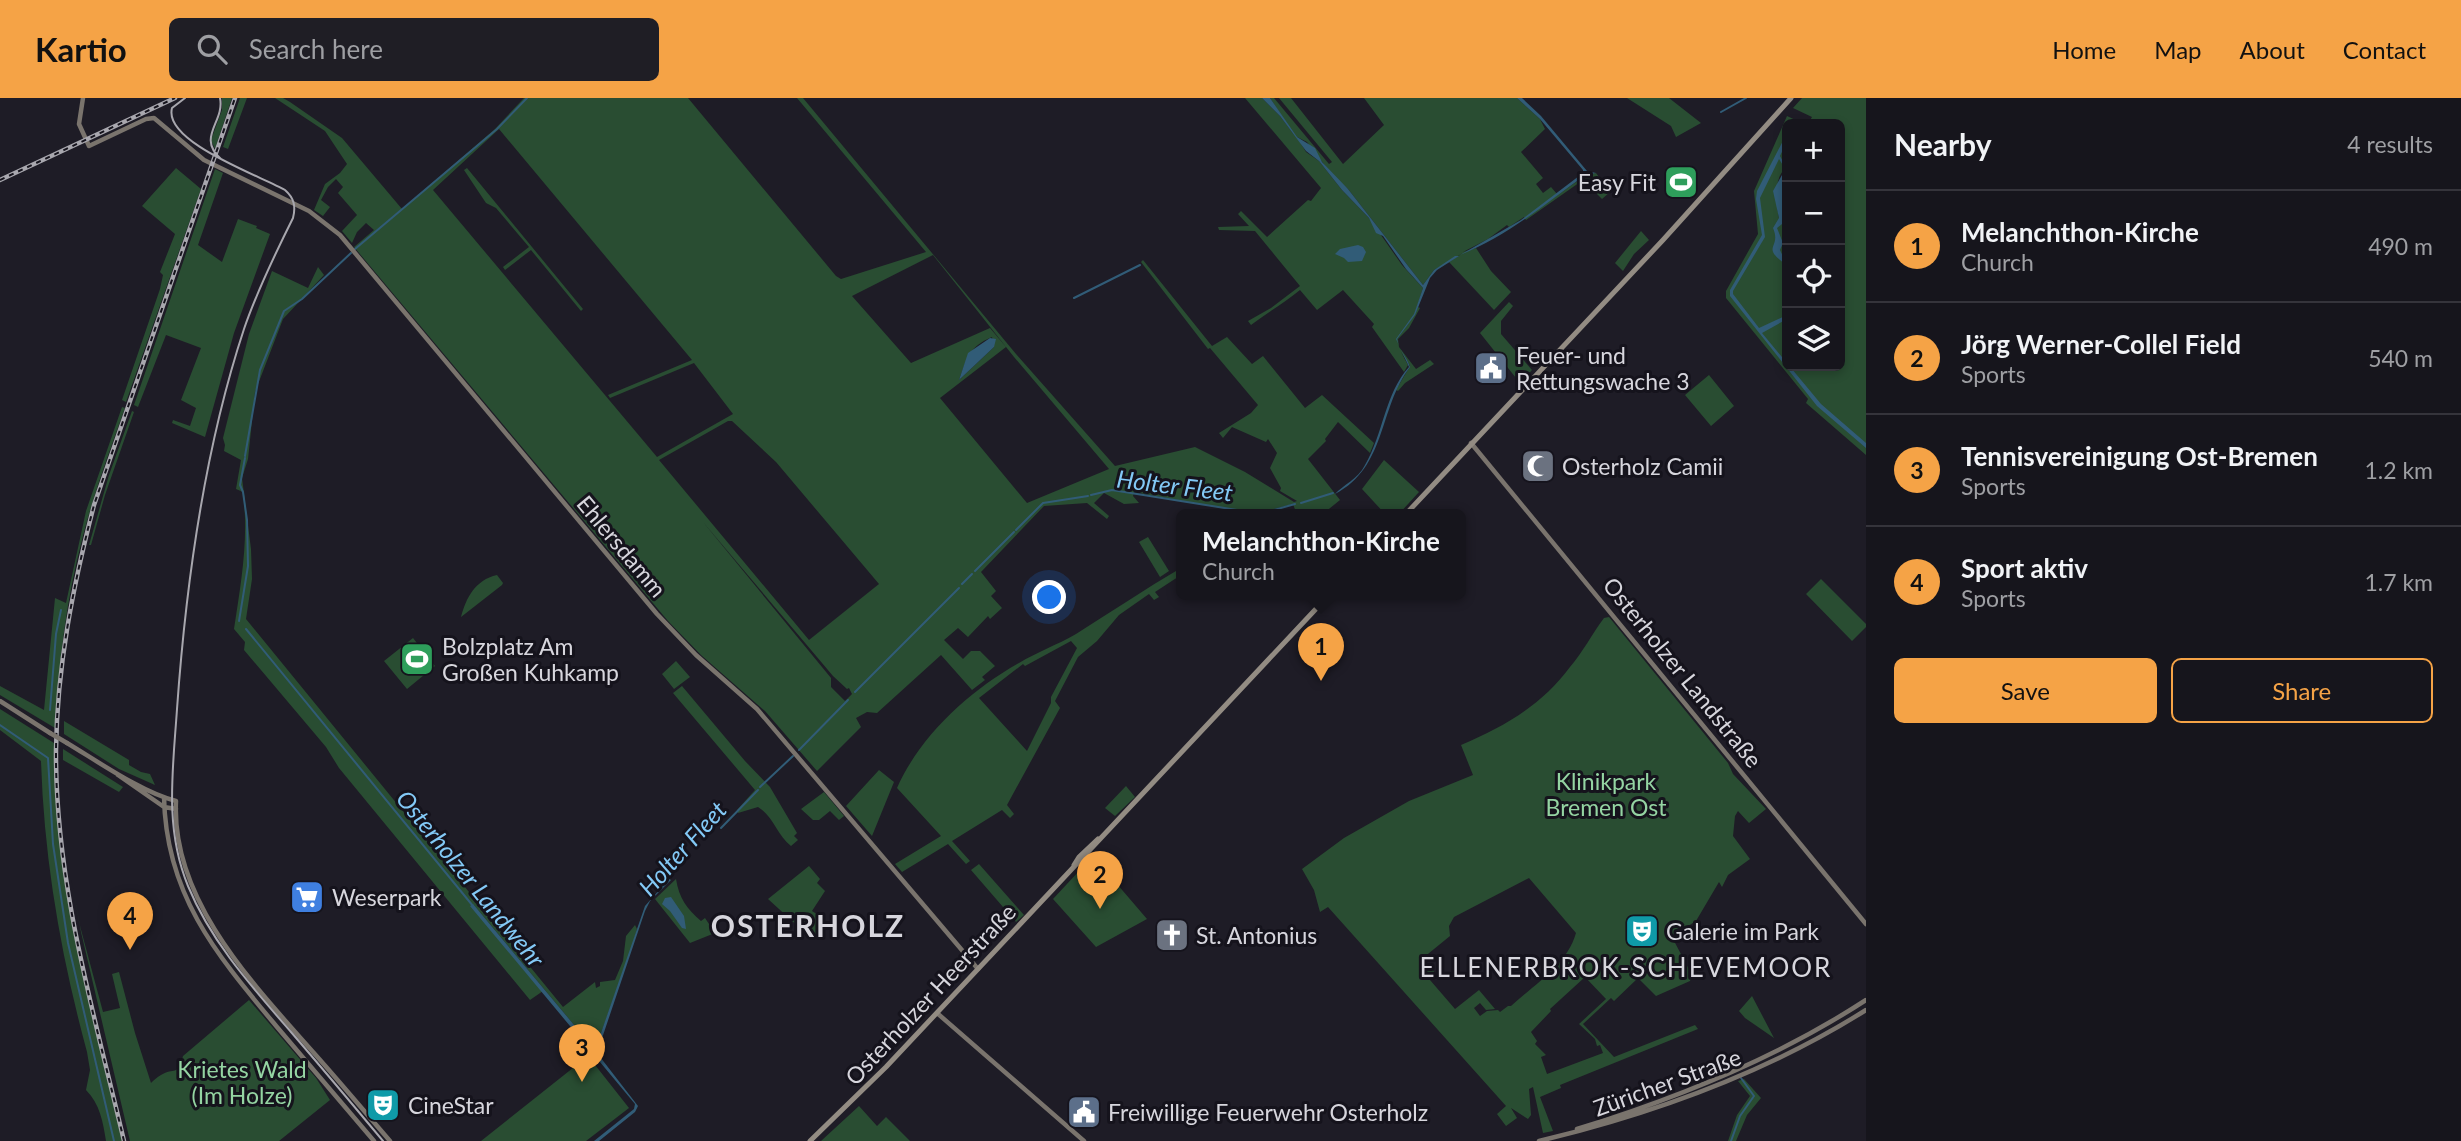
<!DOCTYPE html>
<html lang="en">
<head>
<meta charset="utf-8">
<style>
  body { margin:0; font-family:Lato,sans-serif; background:#1f1e25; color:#f1f3f6 }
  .controls { position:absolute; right:21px; top:21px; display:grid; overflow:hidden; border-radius:10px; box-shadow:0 4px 10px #0003 }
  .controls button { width:63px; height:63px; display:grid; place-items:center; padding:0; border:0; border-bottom:2px solid #35343b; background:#16151c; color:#f1f3f6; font:35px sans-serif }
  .you { position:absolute; left:1050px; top:500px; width:24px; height:24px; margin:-18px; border:5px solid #fff; border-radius:50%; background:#1a73e8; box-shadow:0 0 0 10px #1a73e833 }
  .badge { display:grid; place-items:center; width:46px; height:46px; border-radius:50%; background:#f5a346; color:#111; font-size:23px; font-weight:700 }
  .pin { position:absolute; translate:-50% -58px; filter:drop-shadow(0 2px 4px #0008) }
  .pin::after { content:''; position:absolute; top:37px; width:24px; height:21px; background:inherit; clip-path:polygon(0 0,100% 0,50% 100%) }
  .popup { position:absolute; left:1176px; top:411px; width:290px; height:91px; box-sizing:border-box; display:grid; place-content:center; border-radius:10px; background:#16151c; filter:drop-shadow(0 2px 5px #0005); font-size:23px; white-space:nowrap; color:#9e9fa3 }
  .popup b { font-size:26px; color:#f1f3f6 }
  .popup::after { content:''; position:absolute; left:50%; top:100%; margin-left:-14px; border:14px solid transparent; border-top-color:#16151c }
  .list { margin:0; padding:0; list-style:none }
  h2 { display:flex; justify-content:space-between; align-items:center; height:91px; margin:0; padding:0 28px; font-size:30px }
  h2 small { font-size:23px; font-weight:400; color:#9e9fa3 }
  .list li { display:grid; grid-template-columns:46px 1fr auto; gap:21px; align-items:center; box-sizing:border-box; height:112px; padding:0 28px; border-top:2px solid #35343b }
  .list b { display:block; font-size:26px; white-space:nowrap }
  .list p { margin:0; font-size:23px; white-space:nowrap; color:#9e9fa3 }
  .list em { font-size:23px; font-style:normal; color:#9e9fa3 }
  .actions { display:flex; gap:14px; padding:21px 28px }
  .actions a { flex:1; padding:16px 0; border:2px solid #f5a346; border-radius:10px; text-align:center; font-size:24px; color:#f5a346 }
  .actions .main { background:#f5a346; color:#111 }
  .icon { flex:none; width:38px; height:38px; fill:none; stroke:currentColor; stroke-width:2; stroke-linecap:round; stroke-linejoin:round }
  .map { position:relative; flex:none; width:1866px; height:1043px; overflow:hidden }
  header { display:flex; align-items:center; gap:42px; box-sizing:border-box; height:98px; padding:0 35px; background:#f5a346; color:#111 }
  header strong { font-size:33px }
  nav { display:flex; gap:38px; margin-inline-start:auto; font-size:24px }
  .search { width:490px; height:63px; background:#1f1e25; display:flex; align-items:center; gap:18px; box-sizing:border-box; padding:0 24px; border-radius:10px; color:#9e9fa3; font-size:26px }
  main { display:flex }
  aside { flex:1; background:#16151c }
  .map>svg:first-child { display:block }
  .green { fill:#294d32; fill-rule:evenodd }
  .water { fill:#315c77 }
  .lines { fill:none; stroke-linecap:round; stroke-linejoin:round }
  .stream { stroke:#315c77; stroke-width:2 }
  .secondary { stroke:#7a746d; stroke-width:4.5 }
  .primary { stroke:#938c83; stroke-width:5 }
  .tram { stroke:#a8a7ae; stroke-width:2 }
  .rail-casing { stroke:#a8a7ae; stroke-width:4.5 }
  .rail { stroke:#15131c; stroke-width:2; stroke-dasharray:5; stroke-linecap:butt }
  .secondary-bridge { stroke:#7a746d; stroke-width:4.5 }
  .labels { text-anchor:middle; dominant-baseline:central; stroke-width:6; stroke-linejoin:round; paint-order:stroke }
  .poi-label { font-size:23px; fill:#d7d6dd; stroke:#15131c; text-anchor:start }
  .street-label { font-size:23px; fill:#d7d6dd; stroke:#15131c }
  .park-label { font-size:23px; fill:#94d4a2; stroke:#15131c }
  .water-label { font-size:24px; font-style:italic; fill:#83c9f6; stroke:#15131c }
  .quarter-label { font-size:26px; letter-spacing:2px; fill:#d7d6dd; stroke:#15131c }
  .district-label { font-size:30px; font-weight:bold; letter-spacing:2px; fill:#d7d6dd; stroke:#15131c }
</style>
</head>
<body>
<header>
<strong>Kartio</strong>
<div class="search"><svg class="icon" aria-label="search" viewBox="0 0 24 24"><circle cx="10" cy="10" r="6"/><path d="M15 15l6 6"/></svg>Search here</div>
<nav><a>Home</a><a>Map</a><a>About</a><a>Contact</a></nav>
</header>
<main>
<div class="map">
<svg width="1866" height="1043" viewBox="0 0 1866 1043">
  <rect width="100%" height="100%" fill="#1e1c26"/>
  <path class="green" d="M222,0H232L215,51L211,42L222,12Z
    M240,0H247L228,51L223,49Z
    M275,0H283L290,4L342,40L402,111L495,31L524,0H688L836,178L841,181L926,154L797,0H803L1016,256L1115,368L1195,349L1245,374L1294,404L1297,403L1280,393L1281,390L1270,370L1277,355L1268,341L1266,344L1232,329L1223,340L1219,335L1251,315L1258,307L1210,250L1208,251L1141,164L1143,162L1212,248L1227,239L1252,266L1263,258L1305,310L1322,297L1374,345L1370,355L1338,324L1325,341L1326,343L1308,361L1340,402L1324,415L1297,417L1293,406L1266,413L1232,412L1134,394L1133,398L1139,405L1124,406L1104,395L1094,405L1109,418L1107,421L1087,405L1044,408L981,474L996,493L991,498L1002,510L990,521L988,518L968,539L958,530L944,542L963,561L971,553H980L995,568L982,579L985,582L972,592L941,557L877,615L867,614L856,620L861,629L817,673L765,613L701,557L668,523L354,149L374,132L366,125L357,134L352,145L342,133L357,117L338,95L343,89L336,81L328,89L321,102L330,109L323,118L314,112L325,86L340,75L347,66L325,33ZM499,31L692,262L608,297L610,300L694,265L733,316L657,359L433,92ZM933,157L1014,259L1109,371L1027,405L940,300L1006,249L990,230L911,265L852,198ZM992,239L994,249L959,282C967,261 968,249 992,239ZM728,323H732L776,364L879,486L809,542L659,362ZM703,424L833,578L847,591L849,590L852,596L845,603L831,589V580Z
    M1245,0H1262L1280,18L1295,38L1270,0H1274L1329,66L1332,64L1279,0H1291L1343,66L1384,27L1364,0H1517L1540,21L1545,31L1521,54L1543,80L1536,86L1543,95L1551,89L1557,96L1529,117L1586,77L1596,75L1610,94L1602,101L1583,82L1526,122L1524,119L1509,129L1507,127L1488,141L1463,154L1476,150L1491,173L1511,194L1494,212L1449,164L1463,155L1434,172L1423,187L1348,91L1332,77L1307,44L1297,39L1306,54L1319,63L1342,92L1369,120L1402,167L1423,190L1415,215L1418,209L1420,210L1409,230L1398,241L1399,249L1416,271L1430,262L1434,266L1405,285L1398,293L1396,292L1410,268L1401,254L1408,267L1404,274L1372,229L1374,226L1343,192L1317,212L1300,192C1284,205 1267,215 1251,227L1248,223L1271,210L1300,188L1255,133L1219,132L1218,129L1249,128L1238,116L1241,113L1267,139L1308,102L1311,103L1321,90Z
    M1627,0H1669L1701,25L1676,39L1671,28Z
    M1802,0H1866V357L1806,305L1808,301L1726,200V193L1758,136L1754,93L1787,18L1804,26H1787V71L1786,69C1773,82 1776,103 1779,120L1785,125L1787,122V268H1840V26H1808L1812,19L1793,10Z
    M176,70L201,91L126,304L122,302L160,191L163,177L160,174L175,136L142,108Z
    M467,70L583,211L581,213L531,152L505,172L503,169L529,149L496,110L486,105L464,72Z
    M215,71L223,75L198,147L222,164L238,121L257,128L256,130L270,136L234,235L205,339L172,325L173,322L190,328L196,310L181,302L201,250L166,237L138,309L134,307Z
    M1641,133L1649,142L1634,156L1623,173L1615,165Z
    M318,169L324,177L283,221L255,294L248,361L242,380L251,451L252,481L246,521L563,909L595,884L596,890L600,888V884L615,882L623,863L626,838L635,827L637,831L632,848L595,952L473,806L543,893L530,902L339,670L326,649L244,552L245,544L234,531C241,485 249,441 243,394L236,391L241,362L224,353L225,347L223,340L249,236L272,173L308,190Z
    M1509,204L1513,208L1501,223V236L1532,272L1520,285L1480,235Z
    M1709,277L1734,308L1711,328L1685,297Z
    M122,309L125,310C110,352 94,395 83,438C66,501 59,565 55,630L0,597V588L44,612L55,500L66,505L86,413Z
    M132,313L134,314L105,397L91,447H89L109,377Z
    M1384,362L1419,394L1398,417H1386L1362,391Z
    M1148,439L1169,473L1160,479L1139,444Z
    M1181,470V477L1155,494L1159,499L1154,502L1149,496L1119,517L1097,543L1078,559L1055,603L1060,610L1007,707L1014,716L1010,720L1002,712L952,743L970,763L966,766L948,746L902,774L895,766L941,738L897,690C920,638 969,593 1019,565C1037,554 1057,547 1076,536C1111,514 1145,491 1181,470ZM1071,543L1077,550L1051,599V605L1027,653L979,600L1023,566L1025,568Z
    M497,477L503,485L502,487L461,519C466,500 475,482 497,477Z
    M1821,481L1866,526V529L1852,543L1806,496Z
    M1609,519L1728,665L1733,676L1766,711L1749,725L1738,713L1735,718L1733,738L1750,761L1728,777L1722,789L1719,784L1696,823L1674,837L1673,841L1692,877L1690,883L1656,898L1638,880L1614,903L1611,900L1583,926L1614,959L1695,927L1698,931L1560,987L1561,990L1540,999L1553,1033L1543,1035L1533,989L1529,991L1531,1017L1528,1021L1511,1010L1517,1020L1506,1028L1497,1016L1506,1008L1328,809L1320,814L1314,792L1302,771L1344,740L1409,703L1473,677L1461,647C1504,629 1542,607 1570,569C1583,554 1592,536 1604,520ZM1529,780L1576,835C1567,867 1535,886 1511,908H1508L1500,914L1498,912L1487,913L1480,918L1474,910L1480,905L1486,912L1495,911L1479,892L1455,911L1430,882L1436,876L1423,860L1450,838L1449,828L1454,819ZM1585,879L1606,901L1579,926L1595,941L1597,948L1600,947L1603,955L1547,976L1541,959L1546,957L1535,946L1537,943L1531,934L1551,913L1550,911Z
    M413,540L435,568L407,591L384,563Z
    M676,563L690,579L674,591L662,576Z
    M682,588L745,663L770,689L797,735L794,738L798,742L791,748C777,737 773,718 758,709L738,715L737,712L755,692L673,595Z
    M0,611L54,645C55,784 91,909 123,1043H106C103,1024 100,1006 86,992L90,972L87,954C61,858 44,762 41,663L0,632Z
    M64,623L129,662V667L141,674L150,676L155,687L119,671L64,636Z
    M63,651L123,689L119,694L63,662Z
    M879,672L894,684L872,738L846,708Z
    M1126,688L1135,699L1115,718L1105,710Z
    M824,694L844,718L839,722L830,713L819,722H813L801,711Z
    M1093,758L1147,821L1096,849L1053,801Z
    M979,766L1024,817L1016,824L971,772Z
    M809,768L820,781L817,785L825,793L812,813L823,820L813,842L768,801Z
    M71,780L80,828L103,914L120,910L112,876L119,874L135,935L151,985C154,982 157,979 161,977C174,969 178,979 183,958L249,902L316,980L330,1002L279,1043H130L81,834Z
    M676,781C679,800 687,811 701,823L705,820L715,835L690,845L655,801Z
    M1752,898L1774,940L1745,920L1739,913Z
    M588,958L629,1010L586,1043H481Z
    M1744,981L1761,1000L1747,1017L1736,1043H1728L1737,1017L1750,998L1738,983Z
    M859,1008L877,1028L886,1019L910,1043H821Z"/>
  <path class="water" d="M1262,0H1270L1297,39L1315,50L1322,64L1348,91L1423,187L1434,172L1455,158H1459L1437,172L1430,180L1415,217L1397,241C1399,252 1407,259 1410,269C1378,311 1387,369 1335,396C1343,387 1358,381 1365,367C1383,337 1385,295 1409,269L1396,241L1414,216L1423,190L1406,171L1383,138L1376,135L1369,120L1342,92L1319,63L1306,53L1280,18Z
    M1517,0H1522L1541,18L1587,73L1596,75L1584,78C1545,106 1506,139 1460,157L1521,122L1583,75V72L1540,21Z
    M1787,35V43L1780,58L1787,71V122L1777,130L1783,145L1780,152L1787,167C1759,148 1782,151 1773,130L1779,120L1773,93L1782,77L1784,69L1779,61L1760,100L1765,139L1733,193V196L1759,230L1787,217V221L1762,235L1821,306L1866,345V350L1817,308L1730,198V192L1762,137L1756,101L1757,93Z
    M1358,147L1363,149L1366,154L1362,163L1348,164L1344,160L1335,156L1340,151Z
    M990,240L996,241L994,249L959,282L968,255Z
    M669,781L671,782L650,803L645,813L597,955L638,1008L635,1014L599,1043H594L634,1011L635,1006L470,808L473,806L595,952L645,808Z
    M671,799L684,818L686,831L682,830L670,813L662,806L665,800Z"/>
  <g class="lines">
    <path class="stream" d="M1721,14L1746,0
      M355,151L497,31L527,0
      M1074,200L1140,167
      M245,358L260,272L284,213L302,201L351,155
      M1091,397L1112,392L1237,412L1267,414L1295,406
      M1301,405L1333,395
      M1016,432L1043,405L1088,398
      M975,473L1014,434
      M962,486L972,476
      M239,523L248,468L247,422L243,394L240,387L245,360
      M246,531L473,808
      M855,594L959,490
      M50,612L56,536L61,512
      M0,627L48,660L53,746L68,845L114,1043
      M799,652L848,602
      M760,689L793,658
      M721,730L758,692
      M1731,1043L1740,1018L1754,998L1741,980"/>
    <path class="secondary" d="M83,0L79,26L89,48L146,21L154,20L204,62L309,113L340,137L657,516L696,557L757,611L978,871
      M1471,345L1866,826
      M0,603L50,635
      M67,645C97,663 143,695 176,703C171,801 252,885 313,954C339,983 364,1013 390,1043
      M118,677L164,709L176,711
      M164,699C166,798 217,857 277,929C309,967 342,1005 374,1043
      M937,915L1084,1043
      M1577,1031C1678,1000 1777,960 1866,902
      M1539,1043C1652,1016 1766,975 1866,912"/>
    <path class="primary" d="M1405,417L1663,142L1791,0
      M1074,767L1079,759L1098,741
      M810,1043L886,969L1329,497"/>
    <path class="tram" d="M185,0L172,10C163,44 261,78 285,92C294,100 296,108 293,120C275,156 257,193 244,231C204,352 186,484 177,611C173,671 164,730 188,788C211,844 252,889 291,934C322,970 353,1007 383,1043
      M220,0C225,24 196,39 221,61"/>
    <g class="rail-casing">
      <path id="rail" d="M0,82L175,0
        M124,1043C94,915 55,785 56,652C57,568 73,488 94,407L235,0"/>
    </g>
    <use href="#rail" class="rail"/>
    <path class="secondary-bridge" d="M50,635L67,645"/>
  </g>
  <defs>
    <g id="stadium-square" transform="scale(1.75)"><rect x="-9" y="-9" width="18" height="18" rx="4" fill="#2e9e5b" stroke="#15131c"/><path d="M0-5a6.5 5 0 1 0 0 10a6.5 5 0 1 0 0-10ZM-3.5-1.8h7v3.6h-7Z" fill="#fff"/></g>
    <g id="civic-square" transform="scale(1.75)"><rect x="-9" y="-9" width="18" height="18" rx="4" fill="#5c6f8a" stroke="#15131c"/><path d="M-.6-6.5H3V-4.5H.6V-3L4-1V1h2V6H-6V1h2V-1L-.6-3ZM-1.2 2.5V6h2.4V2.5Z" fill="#fff"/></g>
    <g id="mosque-square" transform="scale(1.75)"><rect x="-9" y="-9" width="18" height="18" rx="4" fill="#6b7280" stroke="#15131c"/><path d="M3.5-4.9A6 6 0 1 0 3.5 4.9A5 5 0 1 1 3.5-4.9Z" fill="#fff"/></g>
    <g id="supermarket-square" transform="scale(1.75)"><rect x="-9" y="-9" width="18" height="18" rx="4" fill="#3f7fe0" stroke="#15131c"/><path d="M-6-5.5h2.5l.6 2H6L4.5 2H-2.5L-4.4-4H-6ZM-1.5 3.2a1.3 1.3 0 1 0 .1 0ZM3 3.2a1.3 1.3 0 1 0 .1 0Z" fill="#fff"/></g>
    <g id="theatre-square" transform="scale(1.75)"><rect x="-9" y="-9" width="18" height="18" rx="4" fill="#0f9aa8" stroke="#15131c"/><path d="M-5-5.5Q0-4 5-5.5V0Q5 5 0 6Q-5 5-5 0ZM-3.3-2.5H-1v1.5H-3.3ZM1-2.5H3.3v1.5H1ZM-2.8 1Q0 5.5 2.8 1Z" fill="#fff"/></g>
    <g id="church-square" transform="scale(1.75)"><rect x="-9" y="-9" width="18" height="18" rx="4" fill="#6b7280" stroke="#15131c"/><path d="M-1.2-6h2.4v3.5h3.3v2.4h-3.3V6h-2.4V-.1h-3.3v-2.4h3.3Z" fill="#fff"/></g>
  </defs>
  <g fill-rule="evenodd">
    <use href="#stadium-square" x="1681" y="84"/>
    <use href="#civic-square" x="1491" y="270"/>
    <use href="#mosque-square" x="1538" y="368"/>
    <use href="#stadium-square" x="417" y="561"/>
    <use href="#supermarket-square" x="307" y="799"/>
    <use href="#theatre-square" x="1642" y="833"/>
    <use href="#church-square" x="1172" y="837"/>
    <use href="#theatre-square" x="383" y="1007"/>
    <use href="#civic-square" x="1084" y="1014"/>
  </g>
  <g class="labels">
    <g class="poi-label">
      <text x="1656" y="84" text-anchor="end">Easy Fit</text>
      <text x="1516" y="257">Feuer- und<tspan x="1516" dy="26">Rettungswache 3</tspan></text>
      <text x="1562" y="368">Osterholz Camii</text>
      <text x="442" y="548">Bolzplatz Am<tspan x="442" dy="26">Großen Kuhkamp</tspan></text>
      <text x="332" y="799">Weserpark</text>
      <text x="1666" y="833">Galerie im Park</text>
      <text x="1196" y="837">St. Antonius</text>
      <text x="408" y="1007">CineStar</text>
      <text x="1108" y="1014">Freiwillige Feuerwehr Osterholz</text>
    </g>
    <g class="street-label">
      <text transform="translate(622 448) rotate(50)">Ehlersdamm</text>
      <text transform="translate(1683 574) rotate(51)">Osterholzer Landstraße</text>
      <text transform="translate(930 896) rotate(-47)">Osterholzer Heerstraße</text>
      <text transform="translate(1667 984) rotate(-20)">Züricher Straße</text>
    </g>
    <g class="park-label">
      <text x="1606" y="683">Klinikpark<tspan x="1606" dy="26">Bremen Ost</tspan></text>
      <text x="242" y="971">Krietes Wald<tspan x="242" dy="26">(Im Holze)</tspan></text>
    </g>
    <g class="water-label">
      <text transform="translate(1175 387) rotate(7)">Holter Fleet</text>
      <text transform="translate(682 750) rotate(-48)">Holter Fleet</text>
      <text transform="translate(471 780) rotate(51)">Osterholzer Landwehr</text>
    </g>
    <g class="quarter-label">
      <text x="1626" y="869">ELLENERBROK-SCHEVEMOOR</text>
    </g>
    <g class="district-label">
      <text x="808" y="827">OSTERHOLZ</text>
    </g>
  </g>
</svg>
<div class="controls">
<button>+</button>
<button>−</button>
<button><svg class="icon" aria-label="locate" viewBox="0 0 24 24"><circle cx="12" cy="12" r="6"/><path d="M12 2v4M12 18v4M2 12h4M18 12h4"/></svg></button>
<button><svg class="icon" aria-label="layers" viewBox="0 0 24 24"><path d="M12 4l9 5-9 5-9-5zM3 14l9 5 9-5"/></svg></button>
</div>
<div class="you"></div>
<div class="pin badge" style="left:1321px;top:583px">1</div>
<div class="popup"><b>Melanchthon-Kirche</b>Church</div>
<div class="pin badge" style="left:1100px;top:811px">2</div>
<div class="pin badge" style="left:582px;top:984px">3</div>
<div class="pin badge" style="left:130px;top:852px">4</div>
</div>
<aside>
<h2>Nearby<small>4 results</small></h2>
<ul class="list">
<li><span class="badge">1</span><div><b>Melanchthon-Kirche</b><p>Church</p></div><em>490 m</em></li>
<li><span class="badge">2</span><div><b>Jörg Werner-Collel Field</b><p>Sports</p></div><em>540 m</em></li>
<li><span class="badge">3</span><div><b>Tennisvereinigung Ost-Bremen</b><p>Sports</p></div><em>1.2 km</em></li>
<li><span class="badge">4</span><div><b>Sport aktiv</b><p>Sports</p></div><em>1.7 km</em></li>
</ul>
<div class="actions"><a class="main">Save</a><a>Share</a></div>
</aside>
</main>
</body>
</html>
